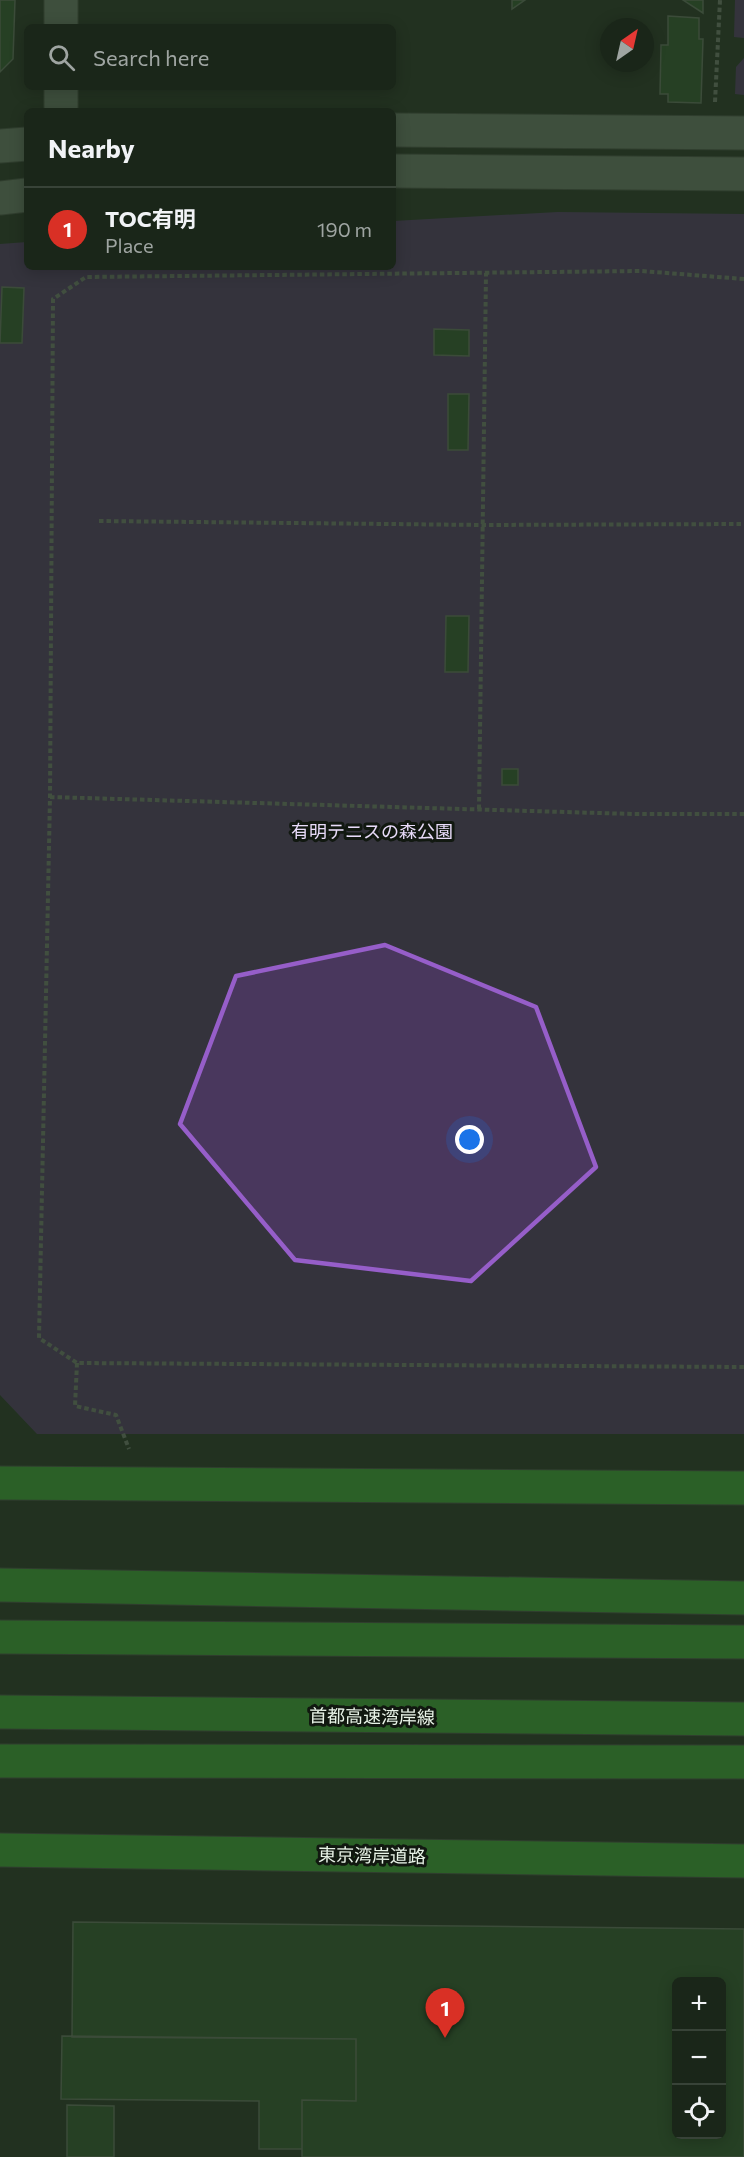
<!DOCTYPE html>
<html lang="en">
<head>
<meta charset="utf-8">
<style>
  body { margin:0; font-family:Commissioner,"Noto Sans JP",sans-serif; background:#273226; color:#f1f3f6 }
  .controls { position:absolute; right:18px; bottom:18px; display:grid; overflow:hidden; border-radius:9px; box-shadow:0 3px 15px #0003 }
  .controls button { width:54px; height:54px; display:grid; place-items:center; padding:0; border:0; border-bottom:2px solid #384338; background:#1a2619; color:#f1f3f6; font:30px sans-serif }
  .compass { position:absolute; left:600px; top:18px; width:54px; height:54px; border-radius:50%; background:#1a2619; box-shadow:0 3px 15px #0003; rotate:34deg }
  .you { position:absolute; left:470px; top:1140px; width:21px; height:21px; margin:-15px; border:4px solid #fff; border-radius:50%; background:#1a73e8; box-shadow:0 0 0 9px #1a73e833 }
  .badge { display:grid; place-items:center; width:39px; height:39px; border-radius:50%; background:#d93025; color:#fff; font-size:20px; font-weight:700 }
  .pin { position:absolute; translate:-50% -50px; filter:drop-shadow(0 2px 3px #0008) }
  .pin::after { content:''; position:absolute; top:32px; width:21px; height:18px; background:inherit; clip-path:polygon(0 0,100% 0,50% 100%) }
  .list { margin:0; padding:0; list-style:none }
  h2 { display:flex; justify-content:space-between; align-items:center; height:78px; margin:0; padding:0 24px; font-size:26px }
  h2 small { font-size:20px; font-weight:400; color:#9fa5a2 }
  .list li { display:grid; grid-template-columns:39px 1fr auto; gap:18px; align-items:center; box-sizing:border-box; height:84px; padding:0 24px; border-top:2px solid #384338 }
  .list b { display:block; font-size:22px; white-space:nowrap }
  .list p { margin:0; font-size:20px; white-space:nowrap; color:#9fa5a2 }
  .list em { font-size:20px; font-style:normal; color:#9fa5a2 }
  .icon { flex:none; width:33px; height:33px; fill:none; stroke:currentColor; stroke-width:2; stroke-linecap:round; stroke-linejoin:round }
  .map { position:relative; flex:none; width:744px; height:2157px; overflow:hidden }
  .search { position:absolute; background:#1a2619; box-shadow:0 3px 15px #0003; left:24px; top:24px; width:372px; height:66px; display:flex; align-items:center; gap:15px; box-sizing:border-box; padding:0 21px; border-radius:9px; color:#9fa5a2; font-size:22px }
  .panel { position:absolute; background:#1a2619; box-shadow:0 3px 15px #0003; left:24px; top:108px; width:372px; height:162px; border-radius:9px }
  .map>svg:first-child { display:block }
  .green { fill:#49375d }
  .building { fill:#2c5229; stroke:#596b57; stroke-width:1.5; fill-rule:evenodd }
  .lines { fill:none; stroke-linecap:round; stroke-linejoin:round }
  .minor-casing { stroke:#404e3f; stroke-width:35 }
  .highway-casing { stroke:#404e3f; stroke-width:35 }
  .path { stroke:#667465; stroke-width:4; stroke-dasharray:4.5 3; stroke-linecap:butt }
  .minor { stroke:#61735f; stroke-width:33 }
  .highway { stroke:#36992f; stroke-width:33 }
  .marked { fill:none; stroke:#965ec9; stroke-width:4.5; stroke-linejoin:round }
  .labels { text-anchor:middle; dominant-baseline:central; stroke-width:6; stroke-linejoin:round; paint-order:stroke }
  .park-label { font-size:18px; fill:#e8dbf9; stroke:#111810 }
  .street-label { font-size:18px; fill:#e9f4e8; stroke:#111810 }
</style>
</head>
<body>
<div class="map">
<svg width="744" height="2157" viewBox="0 0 744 2157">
  <rect width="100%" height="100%" fill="#223221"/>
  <path class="green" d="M735,0H744V38L734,37Z
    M744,58V95L735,94L736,67Z
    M558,212L744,214V1434H37L0,1395V244L27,242V267H393V221Z"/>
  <path class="building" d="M0,0H15L13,59L0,72Z
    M512,0H525L512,9Z
    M683,0H703V13Z
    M668,16L699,18V39H703L701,103L668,102V94H660L661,45H668Z
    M2,287L24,288L22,343H0Z
    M434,329L469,330V356L434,355Z
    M448,394H469L468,450H448Z
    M446,616H469L468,672H445Z
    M502,769H518V785H502Z
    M73,1922L744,1929V2157H302V2100L356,2101V2039L72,2037ZM676,1982H722V2134H676Z
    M62,2036L356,2039V2101L302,2100V2149H259V2101L61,2099Z
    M67,2105L114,2106V2157H67Z"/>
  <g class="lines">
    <g class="minor-casing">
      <path id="minor" d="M61,27V0
        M61,111V87
        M393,130L744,133
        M0,146L27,144
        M393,171L744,174
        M0,198L27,195"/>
    </g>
    <g class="highway-casing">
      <path id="highway" d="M0,1483L744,1488
        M0,1585L744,1598
        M0,1637L744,1642
        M0,1712L744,1719
        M0,1761L744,1762
        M0,1850L744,1861"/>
    </g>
    <path class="path" d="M715,102L720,0
      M744,279L641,271L86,277L53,299L50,797L39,1338L77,1363L744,1367
      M99,521L483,525L744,524
      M50,797L633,814H744
      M479,809L486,273
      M77,1363L75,1406L116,1415L129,1449"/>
    <use href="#minor" class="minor"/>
    <use href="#highway" class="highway"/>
  </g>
  <path d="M0 0H744V2157H0ZM385,945L536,1007L596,1167L471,1281L295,1260L180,1124L236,976Z" fill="#223221" fill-opacity=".55" fill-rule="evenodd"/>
  <path class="marked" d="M385,945L536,1007L596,1167L471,1281L295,1260L180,1124L236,976Z"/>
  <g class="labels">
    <g class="park-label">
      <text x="372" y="831">有明テニスの森公園</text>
    </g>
    <g class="street-label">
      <text transform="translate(372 1716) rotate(1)">首都高速湾岸線</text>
      <text transform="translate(372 1855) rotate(1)">東京湾岸道路</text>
    </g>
  </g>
</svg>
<div class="controls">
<button>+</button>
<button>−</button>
<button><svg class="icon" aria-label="locate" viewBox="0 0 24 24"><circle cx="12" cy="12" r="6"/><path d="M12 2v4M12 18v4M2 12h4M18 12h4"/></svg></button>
</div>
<svg class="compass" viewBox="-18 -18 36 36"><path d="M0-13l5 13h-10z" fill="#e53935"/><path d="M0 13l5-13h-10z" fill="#9fa5a2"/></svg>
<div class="you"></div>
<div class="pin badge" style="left:445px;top:2038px">1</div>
<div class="search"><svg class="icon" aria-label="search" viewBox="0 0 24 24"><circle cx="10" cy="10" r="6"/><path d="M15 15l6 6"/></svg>Search here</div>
<section class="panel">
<h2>Nearby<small></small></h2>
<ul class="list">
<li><span class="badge">1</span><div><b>TOC有明</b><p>Place</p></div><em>190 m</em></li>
</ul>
</section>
</div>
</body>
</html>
